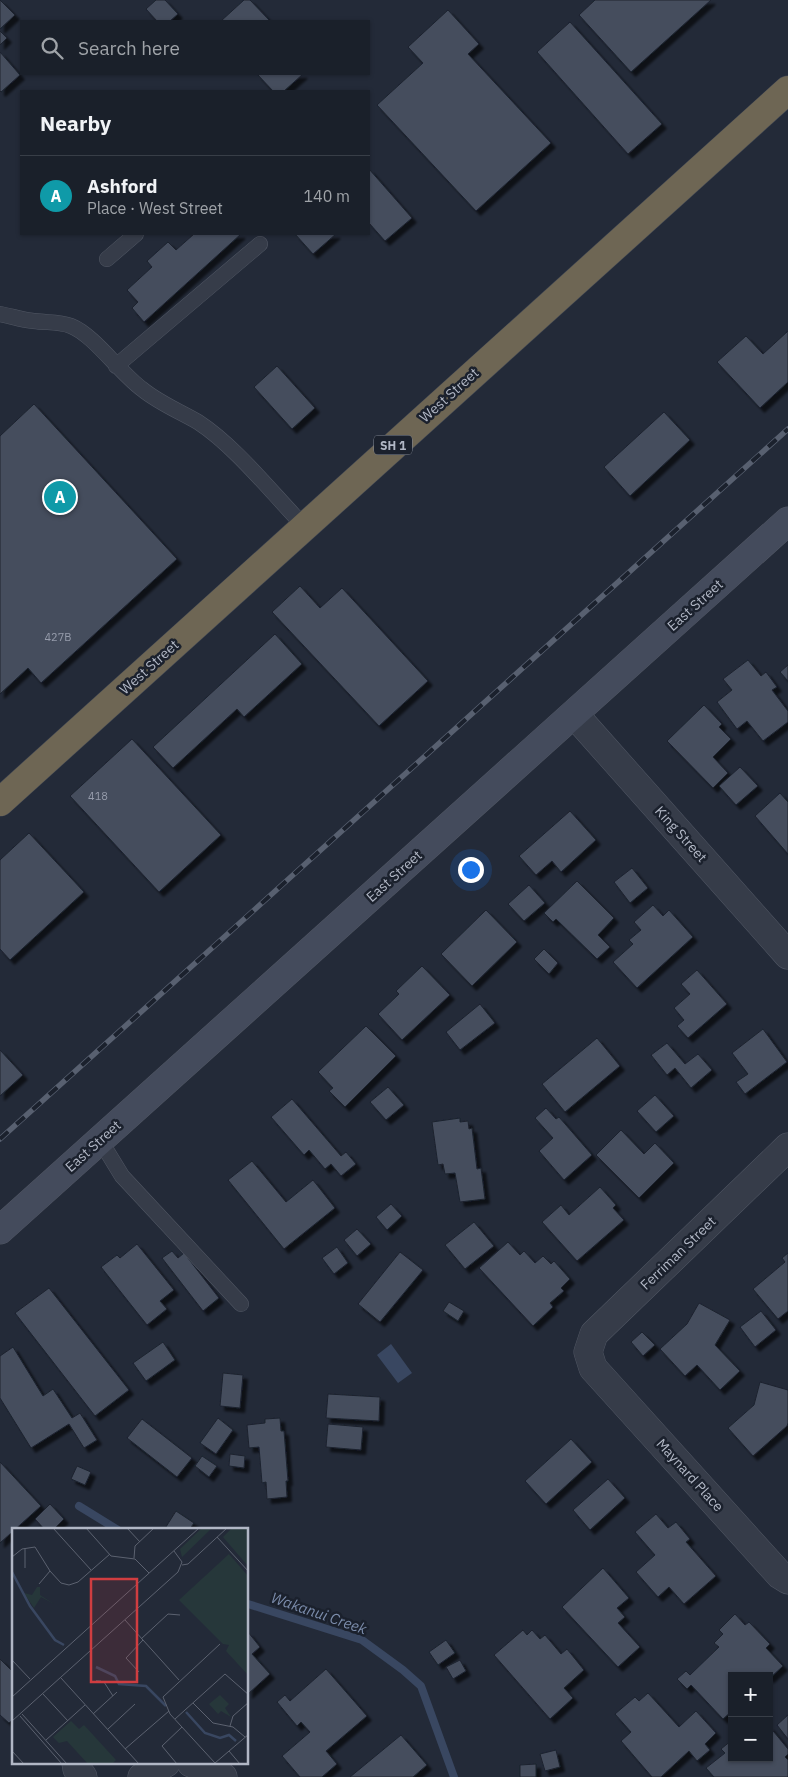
<!DOCTYPE html>
<html lang="en">
<head>
<meta charset="utf-8">
<style>
  body { margin:0; font-family:"IBM Plex Sans",sans-serif; background:#232832; color:#f1f3f6 }
  .controls { position:absolute; right:15px; bottom:15px; display:grid; overflow:hidden; border-radius:0px; box-shadow:0 1px 4px #0004 }
  .controls button { width:45px; height:45px; display:grid; place-items:center; padding:0; border:0; border-bottom:1px solid #383e47; background:#1a202a; color:#f1f3f6; font:25px sans-serif }
  .you { position:absolute; left:470px; top:869px; width:18px; height:18px; margin:-12px; border:4px solid #fff; border-radius:50%; background:#1a73e8; box-shadow:0 0 0 8px #1a73e833 }
  .badge { display:grid; place-items:center; width:32px; height:32px; border-radius:50%; background:#2563eb; color:#fff; font-size:16px; font-weight:700 }
  .pin { position:absolute; translate:-50% -50%; border:2px solid #fff; box-shadow:0 1px 5px #0006 }
  .list { margin:0; padding:0; list-style:none }
  h2 { display:flex; justify-content:space-between; align-items:center; height:65px; margin:0; padding:0 20px; font-size:21px }
  h2 small { font-size:16px; font-weight:400; color:#9fa3a8 }
  .list li { display:grid; grid-template-columns:32px 1fr auto; gap:15px; align-items:center; box-sizing:border-box; height:80px; padding:0 20px; border-top:1px solid #383e47 }
  .list b { display:block; font-size:19px; white-space:nowrap }
  .list p { margin:0; font-size:16px; white-space:nowrap; color:#9fa3a8 }
  .list em { font-size:16px; font-style:normal; color:#9fa3a8 }
  .icon { flex:none; width:28px; height:28px; fill:none; stroke:currentColor; stroke-width:2; stroke-linecap:round; stroke-linejoin:round }
  .map { position:relative; flex:none; width:788px; height:1777px; overflow:hidden }
  .search { position:absolute; background:#1a202a; box-shadow:0 1px 4px #0004; left:20px; top:20px; width:350px; height:55px; display:flex; align-items:center; gap:12px; box-sizing:border-box; padding:0 18px; border-radius:0px; color:#9fa3a8; font-size:19px }
  .panel { position:absolute; background:#1a202a; box-shadow:0 1px 4px #0004; left:20px; top:90px; width:350px; height:145px; border-radius:0px }
  .map>svg:first-child { display:block }
  .water { fill:#394761 }
  .lines { fill:none; stroke-linecap:round; stroke-linejoin:round }
  .stream { stroke:#394761; stroke-width:8 }
  .building { fill:#444d5d; stroke:#1d232f; filter:url(#shadow) }
  .lane-casing { stroke:#515764; stroke-width:16 }
  .street-casing { stroke:#515764; stroke-width:29 }
  .secondary-casing { stroke:#515764; stroke-width:29 }
  .highway-casing { stroke:#414753; stroke-width:29 }
  .lane { stroke:#363c49; stroke-width:15 }
  .street { stroke:#363c49; stroke-width:28 }
  .secondary { stroke:#444b5c; stroke-width:28 }
  .highway { stroke:#6e6654; stroke-width:28 }
  .rail-casing { stroke:#586070; stroke-width:5.5 }
  .rail { stroke:#1b212d; stroke-width:4; stroke-dasharray:11; stroke-linecap:butt }
  .labels { text-anchor:middle; dominant-baseline:central; stroke-width:5; stroke-linejoin:round; paint-order:stroke }
  .number-label { font-size:11px; fill:#969cab }
  .shield { fill:#1b212d; stroke:#848a97; stroke-width:1 }
  .shield-label { font-size:12px; font-weight:bold; fill:#b1b7c5 }
  .street-label { font-size:14px; fill:#b1b7c5; stroke:#1b212d }
  .water-label { font-size:15px; font-style:italic; fill:#7b8cab; stroke:#1b212d }
  .inset-river { fill:none; stroke:#394761; stroke-width:2.5 }
  .inset-road { fill:none; stroke:#5c6270; stroke-width:1 }
  .view { fill:#d03d40; fill-opacity:0.15; stroke:#d03d40; stroke-width:2.5 }
  .inset-edge { fill:none; stroke:#b1b7c5; stroke-width:2.5 }
</style>
</head>
<body>
<div class="map">
<svg width="788" height="1777" viewBox="0 0 788 1777">
  <defs>
    <filter id="shadow"><feDropShadow dx="4.5" dy="4.5" stdDeviation="1" flood-color="#0009"/></filter>
  </defs>
  <rect width="100%" height="100%" fill="#232a38"/>
  <path class="water" d="M391,1344L412,1373L398,1383L377,1355Z"/>
  <g class="lines">
    <path class="stream" d="M79,1506L118,1530
      M248,1604L362,1640L403,1670L421,1686L454,1777"/>
  </g>
  <path class="building" d="M0,0L15,15L0,29Z
    M156,0H165L178,14L170,21H157L146,9Z
    M244,0H250L270,21H221Z
    M595,0H711L631,72L579,15Z
    M448,10L479,44L468,54L551,143L476,211L377,105L423,63L408,47Z
    M570,22L662,124L628,154L537,52Z
    M0,31L7,38L0,45Z
    M0,52L20,75L1,92L0,91Z
    M257,74H303L284,91H273Z
    M369,169L412,218L385,241L369,223Z
    M194,234H241L144,322L132,308L138,302L127,290L152,267L147,261L168,242L176,250Z
    M295,234H336L313,254Z
    M788,331V382L760,408L717,362L746,336L763,354Z
    M277,366L315,408L292,429L254,387Z
    M34,404L177,559L41,683L28,668L0,694V436Z
    M664,412L690,440L630,496L604,467Z
    M300,586L320,608L342,588L428,681L379,726L272,612Z
    M275,634L302,664L244,717L237,709L173,768L153,747Z
    M748,660L761,676L766,672L777,687L772,690L788,711V722L763,741L747,721L737,729L717,702L732,690L723,679Z
    M788,665V681L780,672Z
    M704,705L722,724L719,727L731,739L713,757L728,773L713,788L667,741Z
    M132,739L221,835L159,892L70,796Z
    M740,767L758,786L736,805L719,786Z
    M780,793L788,802V854L755,816Z
    M570,811L596,840L561,872L552,861L536,875L519,856Z
    M29,833L84,892L10,960L0,949V860Z
    M632,868L648,888L630,903L614,882Z
    M577,881L614,918L598,935L610,947L597,959L556,919L553,922L544,913Z
    M529,885L545,903L524,921L508,904Z
    M653,905L663,916L669,910L693,937L637,988L613,962L633,944L629,940L641,930L634,922Z
    M486,910L517,942L472,986L441,954Z
    M544,949L558,963L549,974L534,959Z
    M422,966L450,995L402,1040L378,1014L399,994L396,991Z
    M697,970L727,1004L688,1038L677,1026L684,1020L674,1008L690,994L681,984Z
    M480,1004L495,1023L460,1050L446,1032Z
    M366,1026L396,1056L345,1107L329,1091L333,1088L318,1072Z
    M763,1029L787,1062L745,1094L736,1082L748,1074L732,1053Z
    M597,1038L620,1066L565,1112L542,1084Z
    M667,1043L685,1064L698,1054L712,1070L691,1088L675,1068L667,1075L651,1055Z
    M0,1050L23,1075L0,1096Z
    M388,1087L404,1105L386,1120L370,1102Z
    M655,1095L674,1116L656,1132L637,1111Z
    M292,1099L341,1156L346,1152L356,1164L341,1176L331,1164L325,1169L309,1150L304,1155L271,1117Z
    M546,1108L556,1119L559,1117L592,1155L564,1180L539,1151L553,1138L535,1118Z
    M460,1118V1122L468,1121L469,1129L472,1128L477,1169L481,1168L485,1199L460,1202L455,1173L445,1174L443,1164L438,1165L432,1122Z
    M621,1130L644,1154L655,1143L674,1163L639,1198L596,1155Z
    M252,1161L286,1202L313,1180L335,1208L284,1249L228,1180Z
    M600,1187L616,1205L613,1208L624,1220L577,1261L542,1222L561,1205L569,1215Z
    M391,1204L402,1216L387,1230L376,1217Z
    M474,1222L494,1246L465,1269L445,1245Z
    M357,1229L371,1244L357,1256L344,1240Z
    M508,1242L520,1255L524,1251L535,1263L543,1256L551,1264L554,1261L570,1279L561,1288L564,1291L550,1303L553,1307L533,1326L479,1268Z
    M137,1244L174,1290L160,1301L167,1309L147,1325L101,1267L117,1255L120,1258Z
    M337,1247L348,1263L334,1274L322,1258Z
    M172,1251L178,1258L184,1253L219,1298L203,1311L162,1258Z
    M400,1252L423,1270L380,1322L358,1304Z
    M788,1253V1311L778,1319L753,1289L785,1262L782,1258Z
    M49,1288L129,1390L95,1416L15,1313Z
    M449,1302L464,1311L458,1321L443,1311Z
    M699,1303L730,1320L715,1345L740,1371L720,1390L697,1365L685,1376L660,1349L687,1324Z
    M761,1311L776,1330L755,1347L740,1327Z
    M642,1332L655,1345L643,1356L631,1342Z
    M163,1342L175,1360L146,1381L133,1363Z
    M13,1347L43,1396L53,1389L72,1418L80,1413L97,1440L84,1448L69,1424L31,1448L0,1398V1356Z
    M223,1373L243,1375L240,1408L220,1406Z
    M760,1382L788,1390V1423L787,1426L753,1456L728,1428L754,1405Z
    M328,1394L380,1397L379,1421L326,1418Z
    M218,1418L233,1430L216,1454L200,1443Z
    M280,1418L281,1431H284L288,1481H286L287,1497L267,1499L266,1482L262,1483L259,1447L249,1448L247,1425L265,1423V1419Z
    M142,1419L192,1458L177,1477L127,1438Z
    M328,1424L363,1427L361,1450L326,1447Z
    M571,1439L592,1462L546,1504L525,1481Z
    M230,1454L245,1456L244,1468L229,1466Z
    M202,1456L217,1466L209,1477L195,1466Z
    M0,1462L41,1506L0,1543Z
    M77,1466L91,1472L85,1485L71,1479Z
    M608,1479L625,1498L590,1530L573,1510Z
    M50,1504L64,1519L53,1530H45L35,1519Z
    M176,1511L194,1523L189,1530H164Z
    M656,1514L668,1528L676,1522L690,1539L686,1542L716,1576L684,1604L669,1587L658,1597L636,1572L655,1555L635,1532Z
    M603,1568L629,1598L617,1608L625,1617L618,1623L640,1647L618,1667L562,1607Z
    M735,1614L745,1625L749,1622L770,1644L766,1648L783,1666L769,1679V1676H732V1711L723,1719L691,1685L687,1689L677,1679L686,1671L690,1675L719,1647L714,1643L723,1634L719,1630Z
    M523,1630L527,1635L532,1630L540,1639L545,1635L561,1654L567,1649L584,1670L564,1688L573,1698L550,1719L494,1655Z
    M248,1632L260,1647L252,1654L270,1674L248,1694Z
    M446,1640L455,1653L438,1665L429,1652Z
    M0,1659L14,1673V1718L9,1723L0,1715Z
    M460,1660L466,1671L453,1679L446,1667Z
    M326,1669L367,1716L326,1751L337,1764L322,1777H300L282,1756L310,1732L301,1722L297,1726L277,1702L285,1695L290,1701Z
    M648,1693L679,1727L696,1711L716,1733L705,1744L710,1750L697,1761L689,1751L661,1777H652L621,1741L631,1732L615,1714L635,1697L639,1701Z
    M788,1715V1739L777,1725Z
    M769,1726L788,1749V1754L785,1757L788,1760V1777H714L706,1768L725,1753L721,1749L732,1740V1758H769Z
    M401,1735L427,1765L413,1777H350Z
    M556,1750L560,1767L545,1771L540,1754Z
    M536,1764V1777H520V1765Z"/>
  <g class="lines">
    <g class="lane-casing">
      <path id="lane" d="M107,259L136,234
        M0,314C11,316 22,320 34,321C47,323 58,321 71,326C94,335 120,373 142,389C159,403 179,411 198,422C235,446 272,493 304,526
        M116,366L260,244
        M100,1140L122,1176L241,1304"/>
    </g>
    <g class="street-casing">
      <path id="street" d="M574,714L788,955
        M788,1147L594,1334L588,1352L593,1368L780,1575L788,1580
        M76,1763L77,1769L83,1777
        M191,1763L217,1772L223,1777
        M142,1777L166,1763"/>
    </g>
    <g class="secondary-casing">
      <path id="secondary" d="M0,1230L788,521"/>
    </g>
    <g class="highway-casing">
      <path id="highway" d="M0,802L788,90"/>
    </g>
    <use href="#lane" class="lane"/>
    <use href="#street" class="street"/>
    <use href="#secondary" class="secondary"/>
    <use href="#highway" class="highway"/>
    <g class="rail-casing">
      <path id="rail" d="M0,1139L788,429"/>
    </g>
    <use href="#rail" class="rail"/>
  </g>
  <g class="labels">
    <g class="number-label">
      <text x="58" y="637">427B</text>
      <text x="98" y="796">418</text>
    </g>
    <rect class="shield" x="374" y="435.5" width="38" height="19" rx="4"/>
    <g class="shield-label">
      <text x="393" y="445">SH 1</text>
    </g>
    <g class="street-label">
      <text transform="translate(449 395) rotate(-42)">West Street</text>
      <text transform="translate(695 605) rotate(-42)">East Street</text>
      <text transform="translate(149 667) rotate(-42)">West Street</text>
      <text transform="translate(681 834) rotate(48)">King Street</text>
      <text transform="translate(394 876) rotate(-42)">East Street</text>
      <text transform="translate(93 1146) rotate(-42)">East Street</text>
      <text transform="translate(678 1253) rotate(-44)">Ferriman Street</text>
      <text transform="translate(690 1475) rotate(48)">Maynard Place</text>
    </g>
    <g class="water-label">
      <text transform="translate(319 1613) rotate(19)">Wakanui Creek</text>
    </g>
  </g>
  <g transform="translate(12 1528)">
    <rect width="236" height="236" fill="#232a38"/>
    <path d="M190,0H200L170,29L168,21ZM220,0H236V38L211,9ZM217,26L236,48V147L214,123L217,117L211,116L167,72ZM25,59H28V67L42,76L29,69L22,80L12,65L20,67ZM208,167L217,176L213,180L219,189L209,183L206,186L197,176ZM59,193L67,201L72,197L104,232L100,236H76L55,213L47,215L41,209Z" fill="#26373a"/>
    <path class="inset-river" d="M0,44L18,78L43,112L52,117M84,139L103,148L107,156L134,158L154,178M174,184L193,205L208,210L217,207L224,213"/>
    <path class="inset-road" d="M41,0L79,42M74,0L99,28L123,31L137,45M115,0L128,14M205,9L237,44M13,20V40M0,29L10,21L23,19L38,43L49,55L57,57L66,54L98,26M122,30L123,18L142,0M170,37L176,36L215,0M27,56L38,43M113,92L167,152M129,111L156,86L168,87M0,132L18,151M127,144L114,130L131,112M49,150L127,236M89,153H84L92,154L101,168M31,166L56,193M0,169L187,0M181,175L201,195L221,199L233,209M10,186L55,236M81,186L105,164M8,188L50,236M163,191L213,146L237,167M0,193L166,44L170,34L162,23M218,198L221,188L237,174M96,201L123,176M34,212L73,177M113,221L157,183M0,223L12,236M217,223L228,236M203,235L158,186L151,169L208,116M203,235L237,206M165,236L150,218L170,199"/>
    <path class="view" d="M79,51H125V154H79Z"/>
    <rect width="236" height="236" class="inset-edge"/>
  </g>
</svg>
<div class="controls">
<button>+</button>
<button>−</button>
</div>
<div class="you"></div>
<div class="pin badge" style="left:60px;top:497px;background:#0f9aa8">A</div>
<div class="search"><svg class="icon" aria-label="search" viewBox="0 0 24 24"><circle cx="10" cy="10" r="6"/><path d="M15 15l6 6"/></svg>Search here</div>
<section class="panel">
<h2>Nearby<small></small></h2>
<ul class="list">
<li><span class="badge" style="background:#0f9aa8">A</span><div><b>Ashford</b><p>Place · West Street</p></div><em>140 m</em></li>
</ul>
</section>
</div>
</body>
</html>
